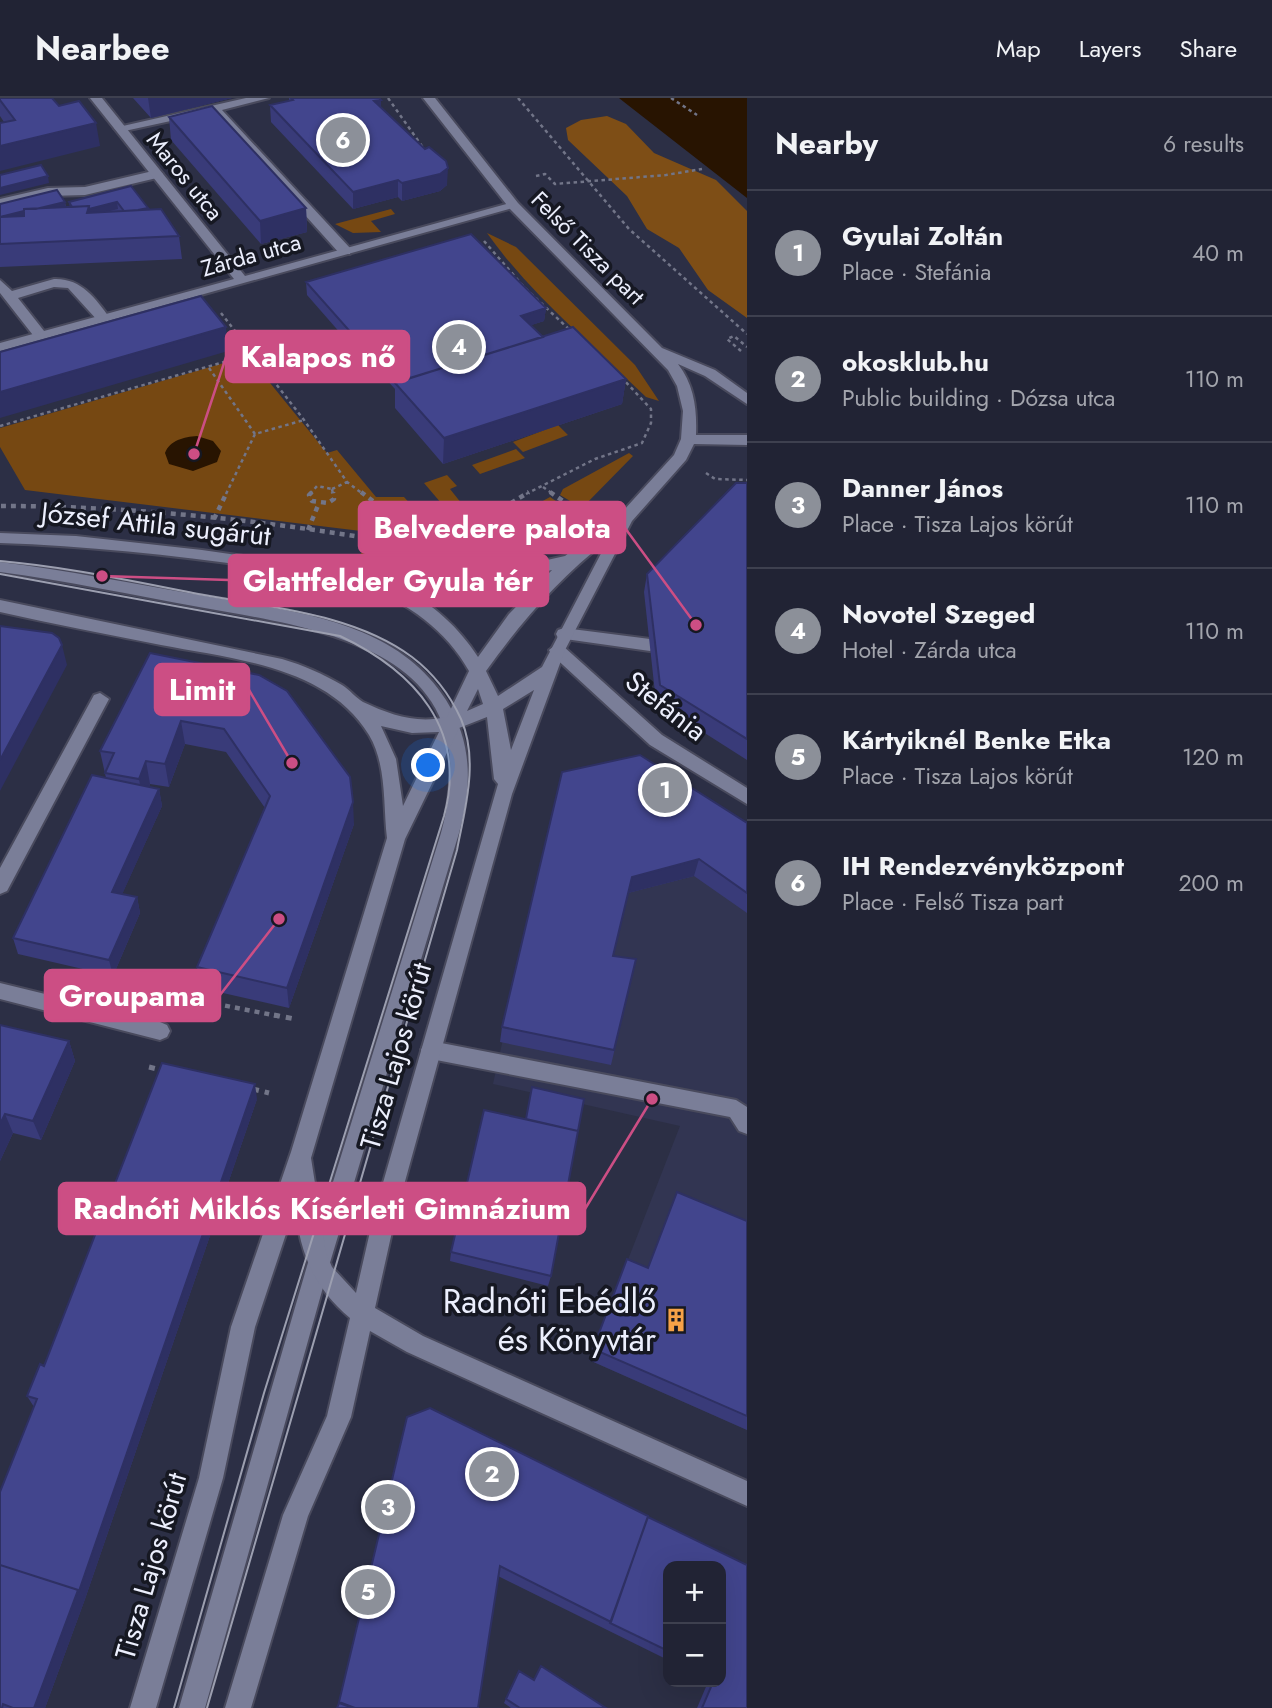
<!DOCTYPE html>
<html lang="en">
<head>
<meta charset="utf-8">
<style>
  body { margin:0; font-family:Jost,sans-serif; background:#292b3c; color:#f1f3f6 }
  .controls { position:absolute; right:21px; bottom:21px; display:grid; overflow:hidden; border-radius:14px; box-shadow:0 7px 28px #0002 }
  .controls button { width:63px; height:63px; display:grid; place-items:center; padding:0; border:0; border-bottom:2px solid #3e404f; background:#212334; color:#f1f3f6; font:35px sans-serif }
  .you { position:absolute; left:429px; top:668px; width:24px; height:24px; margin:-18px; border:5px solid #fff; border-radius:50%; background:#1a73e8; box-shadow:0 0 0 10px #1a73e833 }
  .badge { display:grid; place-items:center; width:46px; height:46px; border-radius:50%; background:#8c9099; color:#fff; font-size:23px; font-weight:700 }
  .pin { position:absolute; translate:-50% -50%; border:4px solid #fff; box-shadow:0 2px 7px #0006 }
  .list { margin:0; padding:0; list-style:none }
  h2 { display:flex; justify-content:space-between; align-items:center; height:91px; margin:0; padding:0 28px; font-size:30px }
  h2 small { font-size:23px; font-weight:400; color:#a2a4ac }
  .list li { display:grid; grid-template-columns:46px 1fr auto; gap:21px; align-items:center; box-sizing:border-box; height:126px; padding:0 28px; border-top:2px solid #3e404f }
  .list b { display:block; font-size:26px; white-space:nowrap }
  .list p { margin:0; font-size:23px; white-space:nowrap; color:#a2a4ac }
  .list em { font-size:23px; font-style:normal; color:#a2a4ac }
  .map { position:relative; flex:none; width:747px; height:1610px; overflow:hidden }
  header { display:flex; align-items:center; gap:42px; box-sizing:border-box; height:98px; padding:0 35px; background:#212334; border-bottom:2px solid #3e404f }
  header strong { font-size:33px }
  nav { display:flex; gap:38px; margin-inline-start:auto; font-size:24px }
  main { display:flex }
  aside { flex:1; background:#212334 }
  .map>svg:first-child { display:block }
  .built { fill:#323552 }
  .green { fill:#764812 }
  .forest { fill:#7e4e16 }
  .water { fill:#281401 }
  .lines { fill:none; stroke-linecap:round; stroke-linejoin:round }
  .service-casing { stroke:#494a5d; stroke-width:4 }
  .pedestrian-casing { stroke:#494a5d; stroke-width:4 }
  .minor-casing { stroke:#494a5d; stroke-width:4 }
  .tertiary-casing { stroke:#494a5d; stroke-width:4 }
  .path-far2 { stroke:#727588; stroke-width:2.5; stroke-dasharray:3.5 3.5; stroke-linecap:butt }
  .path-far1 { stroke:#727588; stroke-width:4.5; stroke-dasharray:5 5; stroke-linecap:butt }
  .path { stroke:#727588; stroke-width:5; stroke-dasharray:6 6; stroke-linecap:butt }
  .service { fill:#7a7e98; fill-rule:evenodd }
  .pedestrian { fill:#7a7e98; fill-rule:evenodd }
  .minor { fill:#7a7e98; fill-rule:evenodd }
  .tertiary { fill:#7a7e98; fill-rule:evenodd }
  .tram { stroke:#9c9fb0; stroke-width:2 }
  .wall { fill:#393b79 }
  .shaded-wall { fill:#2e3063 }
  .building { fill:#42458d; stroke:#2e3063; stroke-width:2 }
  .labels { text-anchor:middle; dominant-baseline:central; stroke-width:7; stroke-linejoin:round; paint-order:stroke }
  .far-street-label { font-size:23px; fill:#eceffd; stroke:#161822 }
  .street-label { font-size:28px; fill:#eceffd; stroke:#161822 }
  .near-poi-label { font-size:33px; fill:#eceffd; stroke:#161822; text-anchor:end }
  .leader { fill:none; stroke:#cc4e84; stroke-width:2.5 }
  .callout-dot { fill:#cc4e84; stroke:#161822; stroke-width:2.5 }
  .callout { fill:#cc4e84; stroke:#cc4e84; stroke-width:2.5 }
  .callout-label { font-size:30px; text-anchor:middle; font-weight:bold; fill:#fff }
</style>
</head>
<body>
<header>
<strong>Nearbee</strong>
<nav><a>Map</a><a>Layers</a><a>Share</a></nav>
</header>
<main>
<div class="map">
<svg width="747" height="1610" viewBox="0 0 747 1610">
  <rect width="100%" height="100%" fill="#2c2f45"/>
  <path class="built" d="M559,690L747,745V1332L589,1262L680,1028L493,986Z"/>
  <path class="green" d="M391,111L395,116L371,123L381,134L353,135L335,126Z
    M487,135L516,149L635,267L659,303L646,299C592,247 530,196 487,135Z
    M248,258L327,355L337,352L376,399H404L435,433V442L25,392L0,349V330Z
    M558,327L568,337L523,354L513,344Z
    M516,351L525,360L480,376L472,367Z
    M629,355L633,358L582,410L560,397L563,391Z
    M447,377L457,388L450,391L462,406L447,412L424,385Z
    M550,399L572,414L579,427C554,455 527,467 490,476L484,466L465,455L488,433Z
    M362,454L430,465L443,477L409,475L360,457Z"/>
  <path class="forest" d="M607,18L626,26L654,55L716,82L747,113V220L708,192L679,150L647,131L627,98L568,42L566,30L581,22Z"/>
  <path class="water" d="M619,0H747V100L624,4Z
    M197,338L213,343L221,353L217,364L193,373L169,366L165,355C170,342 184,339 197,338Z"/>
  <g class="lines">
    <g class="service-casing">
      <path id="service" d="M246,0H269L222,12L350,150V156H340L212,14L120,34L114,30Z
        M157,72L163,76L161,79L85,97L48,98L0,109V101L48,90L85,89Z
        M54,181C81,180 95,200 110,220L108,223H98L68,190L54,189L18,200L48,238L36,241L0,195V182L12,193Z
        M0,464C67,472 133,486 200,497C287,513 395,520 446,602C473,646 472,687 459,735L329,1168L205,1610H179L307,1168L441,735C491,555 332,532 199,509C133,497 67,483 0,474Z
        M564,530L650,541L658,547L650,553L558,540L556,536L558,532Z
        M431,943L736,1002L747,1009V1036L739,1033L730,1019L431,961L424,958L421,952L424,946Z"/>
    </g>
    <g class="pedestrian-casing">
      <path id="pedestrian" d="M557,546L563,548L662,637L747,690V706L650,647L551,556L549,552Z"/>
    </g>
    <g class="minor-casing">
      <path id="minor" d="M90,0H102L245,178L510,105L520,108L0,253V245L234,181Z
        M100,595L109,601L7,793L0,796V770L94,597Z
        M0,885L160,924L167,927L170,933L167,939L160,942L0,901Z"/>
    </g>
    <g class="tertiary-casing">
      <path id="tertiary" d="M423,0H435L518,105L662,250L715,272L747,295V306L705,278L678,266C694,287 697,310 696,337H747V347L694,346L686,362L632,423L565,552L512,696L396,1116L375,1210L423,1238L747,1383V1408L407,1254L370,1233L351,1319L308,1418L251,1610H225L283,1417L327,1318L350,1220C314,1190 300,1155 295,1109L255,1229L223,1380L156,1610H130L199,1380L231,1229L291,1054L387,740C383,707 387,667 369,637C327,568 233,561 161,547C107,536 53,526 0,514V502L282,561C303,567 323,576 342,587C350,592 356,600 363,604C391,617 416,626 447,619L469,573C447,533 407,504 364,488C336,477 300,476 270,471C181,458 90,448 0,445V435L76,438L202,452L347,473L376,480L476,478L565,458L623,413L674,357L681,341L683,313L677,288L668,272L510,111ZM608,442L542,569L498,598L486,573C522,523 559,480 608,442ZM552,472L509,516L478,559C460,531 432,504 401,491L476,490ZM478,591L483,606L467,613ZM534,592L511,652L503,611ZM487,619L494,681L498,686L374,1116L356,1195L332,1169L326,1155L311,1060L405,741L459,630ZM381,628L412,635L439,634L403,708L396,661Z"/>
    </g>
    <path class="path-far2" d="M388,0L424,51
      M518,0L629,131L747,236
      M671,0L697,17
      M536,78L545,76L555,86L666,77L702,71
      M484,143L524,189L573,235
      M221,215L304,322L347,384L363,396
      M741,253L727,241L734,238L747,249
      M209,270L255,336
      M0,328L252,256
      M706,375L715,381L747,382
      M543,389L553,396
      M332,391L333,396
      M332,391L347,384
      M226,396L255,336L304,322
      M310,396L317,388L332,391
      M526,396L595,361L642,345L651,325V311L623,281"/>
    <path class="path-far1" d="M312,394L309,397L312,403L328,405L334,401L333,394
      M361,394L403,426L422,447
      M550,394L582,416
      M1,408C144,408 300,426 440,453
      M438,417L462,438
      M214,421L227,394
      M308,432L319,405
      M448,454L485,421L529,394
      M176,898L283,919"/>
    <path class="path" d="M274,917L295,921
      M149,969L165,973
      M253,991L269,995"/>
    <use href="#service" class="service"/>
    <use href="#pedestrian" class="pedestrian"/>
    <use href="#minor" class="minor"/>
    <use href="#tertiary" class="tertiary"/>
    <path class="tram" d="M0,463C69,469 136,484 204,497C273,510 354,516 412,559C433,575 450,597 461,621C479,663 465,710 457,752L207,1610
      M0,476L340,538C414,573 468,631 444,718L264,1295L174,1610"/>
  </g>
  <path class="wall" d="M0,0L59,8L100,48L4,24L0,18Z
    M133,0H232L151,20Z
    M289,0H379L381,9L447,87L440,93L402,103L398,99L353,111L271,24L270,7L289,3Z
    M169,19L306,110L307,134L261,146L171,42Z
    M131,88L148,112L179,138L182,161L0,169V106L65,104L66,109H70L69,104Z
    M306,184L546,210L544,223L531,227L543,239L626,281L622,306L443,366L395,310V291L381,276L377,277L307,197Z
    M747,385V662L656,604L644,494L647,476Z
    M150,555L354,726L289,910L201,890L197,869L265,710L226,654L185,646L169,689L150,686L149,689L159,691L162,708L122,796L137,799L140,815L113,878L18,856L13,840L106,680L100,653Z
    M562,674L747,725V815L694,778L628,795L613,858L636,861L611,967L500,944L502,929Z
    M0,927L69,943L75,963L41,1042L13,1035L0,1063Z
    M257,1001L85,1501L45,1610H0L34,1309L27,1298L44,1268Z
    M747,1123V1332L589,1262L627,1161L648,1170Z
    M451,1154L551,1178L548,1188L450,1163Z
    M407,1319L648,1419L747,1610H697L708,1584H721L668,1468V1562L498,1478Z
    M519,1573L534,1582L606,1610H511L504,1605Z"/>
  <path class="shaded-wall" d="M148,0H232L151,20Z
    M381,2V19L374,3Z
    M96,25L100,48L0,73V48Z
    M448,70L447,87L440,93L402,103V85Z
    M48,78L49,85L0,97V90Z
    M398,82V99L353,111V94Z
    M65,104L66,110L0,126V119Z
    M117,104L118,111L77,121L89,108Z
    M306,110L307,134L261,146L260,123Z
    M546,210L544,223L520,231L521,218Z
    M226,229L228,253L0,320V294Z
    M381,263V276L377,277V264Z
    M626,281L622,306L443,366L444,340Z
    M62,547L67,567L0,693V662Z
    M181,623L185,646L169,689L165,666Z
    M146,663L150,686L143,704L139,681Z
    M159,691L162,708L116,810L112,794Z
    M353,704L354,726L289,910L287,890Z
    M699,761L694,778L628,795L632,779Z
    M137,799L140,815L113,878L109,862Z
    M69,943L75,963L41,1042L33,1023Z
    M255,986L257,1001L85,1501L79,1493Z
    M5,1016L13,1035L0,1063V1026Z
    M78,1492L85,1501L45,1610H34Z"/>
  <path class="building" d="M0,0H52L59,8L79,3L96,25L0,48V25L15,22L0,2Z
    M291,0H379L381,2L374,3L425,51L429,49L446,63L448,70L440,76L402,85L398,82L353,94L270,7L293,2Z
    M212,8L306,110L260,123L169,19Z
    M41,67L48,78L0,90V77Z
    M131,88L148,110L138,112L124,113L117,104L89,111V108L72,109L69,104Z
    M57,92L65,104L36,111H24V113L0,119V106Z
    M89,108L87,115L161,111L179,138L0,146V119L24,118V111Z
    M471,136L546,210L521,218L543,239L400,283L381,263L377,264L306,184Z
    M201,198L226,229L0,294V254Z
    M573,229L626,281L444,340L395,285Z
    M736,385H747V641L660,587L647,476Z
    M0,528L52,535L59,540L62,547L0,662Z
    M150,555L259,577L287,593L350,679L353,704L287,890L197,869L270,698L224,631L181,623L165,666L146,663L139,681L105,675L114,655L100,653Z
    M640,657L747,725V795L699,761L632,779L613,858L636,861L614,952L502,929L562,674Z
    M92,677L159,691L112,794L137,799L109,862L13,840Z
    M0,927L69,943L33,1023L5,1016L0,1026Z
    M162,965L255,986L79,1493L78,1492L0,1467V1394L37,1301L27,1298L40,1266L44,1268Z
    M532,989L584,1001L578,1033L526,1021Z
    M484,1012L578,1033L551,1178L451,1154Z
    M677,1094L747,1123V1318L593,1251L627,1161L648,1170Z
    M430,1310L648,1418L611,1524L500,1468L478,1610H355L339,1604L407,1319Z
    M648,1419L747,1467V1610H702L713,1584H721V1468H668V1553L610,1525Z
    M0,1467L78,1492L34,1610H13L3,1606L2,1610H0Z
    M541,1568L606,1610H520L506,1601L519,1573L534,1582Z
    M339,1605L353,1610H337Z"/>
  <defs>
    <g id="building-bare" transform="scale(1.89)"><path d="M-4-6H4V6H1V3H-1V6H-4ZM-2.5-4.3h1.7v1.8h-1.7ZM.8-4.3h1.7v1.8H.8ZM-2.5-1h1.7V.8h-1.7ZM.8-1h1.7V.8H.8Z" fill="#f6a247" stroke="#161822" stroke-width="2.5" paint-order="stroke"/></g>
  </defs>
  <g fill-rule="evenodd">
    <use href="#building-bare" x="676" y="1222"/>
  </g>
  <g class="labels">
    <g class="far-street-label">
      <text transform="translate(185 78) rotate(51)">Maros utca</text>
      <text transform="translate(588 150) rotate(45)">Felső Tisza part</text>
      <text transform="translate(251 157) rotate(-16)">Zárda utca</text>
    </g>
    <g class="street-label">
      <text transform="translate(156 426) rotate(6)">József Attila sugárút</text>
      <text transform="translate(666 608) rotate(38)">Stefánia</text>
      <text transform="translate(396 958) rotate(-74)">Tisza Lajos körút</text>
      <text transform="translate(151 1468) rotate(-74)">Tisza Lajos körút</text>
    </g>
    <g class="near-poi-label">
      <text x="656" y="1203">Radnóti Ebédlő<tspan x="656" dy="38">és Könyvtár</tspan></text>
    </g>
  </g>
  <path class="leader" d="M194 356L226 259M696 527L625 430M102 478L229 482M292 665L249 592M279 821L220 897M652 1001L585 1111"/>
  <g class="callout-dot">
    <circle cx="194" cy="356" r="7"/>
    <circle cx="696" cy="527" r="7"/>
    <circle cx="102" cy="478" r="7"/>
    <circle cx="292" cy="665" r="7"/>
    <circle cx="279" cy="821" r="7"/>
    <circle cx="652" cy="1001" r="7"/>
  </g>
  <g class="callout">
    <rect x="226" y="233" width="183" height="51" rx="7"/>
    <rect x="359" y="404" width="266" height="51" rx="7"/>
    <rect x="229" y="457" width="319" height="51" rx="7"/>
    <rect x="155" y="566" width="94" height="51" rx="7"/>
    <rect x="45" y="872" width="175" height="51" rx="7"/>
    <rect x="59" y="1085" width="526" height="51" rx="7"/>
  </g>
  <g class="callout-label">
    <text x="318" y="269">Kalapos nő</text>
    <text x="492" y="440">Belvedere palota</text>
    <text x="388" y="493">Glattfelder Gyula tér</text>
    <text x="202" y="602">Limit</text>
    <text x="132" y="908">Groupama</text>
    <text x="322" y="1121">Radnóti Miklós Kísérleti Gimnázium</text>
  </g>
</svg>
<div class="controls">
<button>+</button>
<button>−</button>
</div>
<div class="you"></div>
<div class="pin badge" style="left:665px;top:692px">1</div>
<div class="pin badge" style="left:492px;top:1376px">2</div>
<div class="pin badge" style="left:388px;top:1409px">3</div>
<div class="pin badge" style="left:459px;top:249px">4</div>
<div class="pin badge" style="left:368px;top:1494px">5</div>
<div class="pin badge" style="left:343px;top:42px">6</div>
</div>
<aside>
<h2>Nearby<small>6 results</small></h2>
<ul class="list">
<li><span class="badge">1</span><div><b>Gyulai Zoltán</b><p>Place · Stefánia</p></div><em>40 m</em></li>
<li><span class="badge">2</span><div><b>okosklub.hu</b><p>Public building · Dózsa utca</p></div><em>110 m</em></li>
<li><span class="badge">3</span><div><b>Danner János</b><p>Place · Tisza Lajos körút</p></div><em>110 m</em></li>
<li><span class="badge">4</span><div><b>Novotel Szeged</b><p>Hotel · Zárda utca</p></div><em>110 m</em></li>
<li><span class="badge">5</span><div><b>Kártyiknél Benke Etka</b><p>Place · Tisza Lajos körút</p></div><em>120 m</em></li>
<li><span class="badge">6</span><div><b>IH Rendezvényközpont</b><p>Place · Felső Tisza part</p></div><em>200 m</em></li>
</ul>
</aside>
</main>
</body>
</html>
